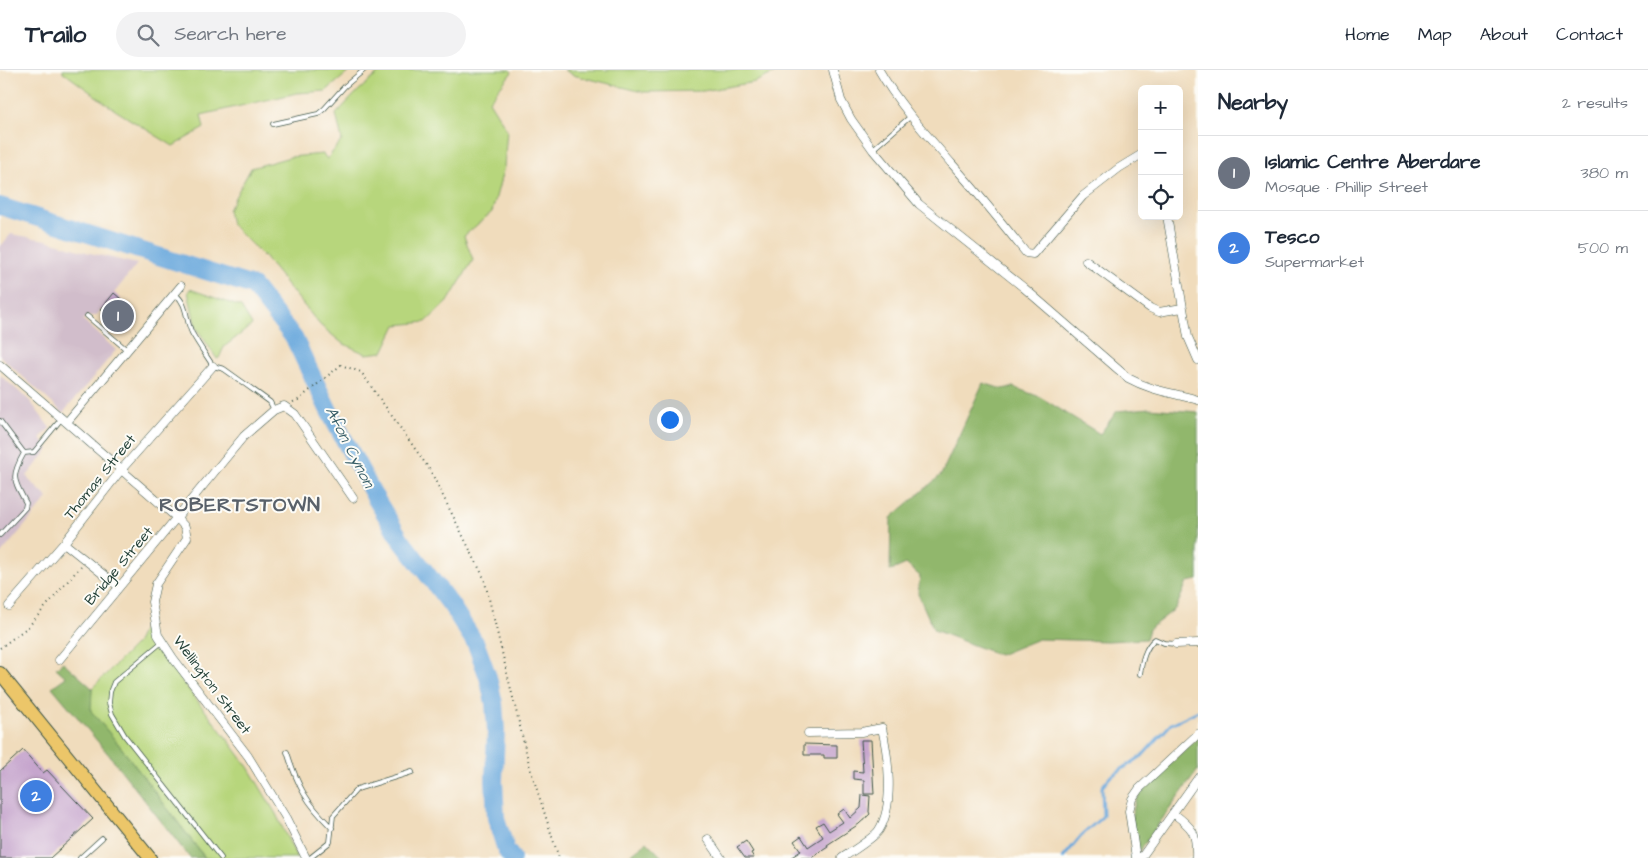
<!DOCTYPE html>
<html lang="en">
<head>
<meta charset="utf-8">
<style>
  body { margin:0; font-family:"Architects Daughter",sans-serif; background:#f2f2f3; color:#1f2937 }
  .controls { position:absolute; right:15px; top:15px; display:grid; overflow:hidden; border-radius:8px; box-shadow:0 5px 20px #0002 }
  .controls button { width:45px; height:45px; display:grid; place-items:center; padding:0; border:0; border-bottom:1px solid #e0e1e3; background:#fff; color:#1f2937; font:25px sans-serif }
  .you { position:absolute; left:669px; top:349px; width:18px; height:18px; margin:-12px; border:4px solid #fff; border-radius:50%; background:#1a73e8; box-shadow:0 0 0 8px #1a73e833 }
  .badge { display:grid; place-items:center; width:32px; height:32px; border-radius:50%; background:#ea580c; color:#fff; font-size:16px; font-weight:700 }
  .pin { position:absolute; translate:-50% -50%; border:2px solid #fff; box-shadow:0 1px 5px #0006 }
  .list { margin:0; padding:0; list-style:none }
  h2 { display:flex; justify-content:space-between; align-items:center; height:65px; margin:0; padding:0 20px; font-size:21px }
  h2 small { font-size:16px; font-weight:400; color:#747a83 }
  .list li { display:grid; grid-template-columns:32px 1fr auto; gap:15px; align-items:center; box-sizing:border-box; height:75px; padding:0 20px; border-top:1px solid #e0e1e3 }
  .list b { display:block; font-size:19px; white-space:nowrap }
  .list p { margin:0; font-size:16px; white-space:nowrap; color:#747a83 }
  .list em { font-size:16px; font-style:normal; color:#747a83 }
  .icon { flex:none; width:28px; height:28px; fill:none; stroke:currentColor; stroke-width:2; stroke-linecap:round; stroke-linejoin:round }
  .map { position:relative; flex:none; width:1198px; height:788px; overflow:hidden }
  header { display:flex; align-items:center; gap:30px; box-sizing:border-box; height:70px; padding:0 25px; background:#fff; border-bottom:1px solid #e0e1e3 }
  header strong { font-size:24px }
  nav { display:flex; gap:28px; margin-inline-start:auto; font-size:18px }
  .search { width:350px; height:45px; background:#f2f2f3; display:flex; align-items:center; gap:12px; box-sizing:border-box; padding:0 18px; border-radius:28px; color:#747a83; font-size:19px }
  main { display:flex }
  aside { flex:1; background:#fff }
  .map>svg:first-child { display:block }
  .industrial { fill:#d1bdcb }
  .green { fill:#b7d67c; stroke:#6b8a58 }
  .forest { fill:#91b76c; stroke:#587a50 }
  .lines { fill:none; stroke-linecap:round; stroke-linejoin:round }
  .stream { stroke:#6ba9dd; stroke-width:3 }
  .river { stroke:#6ba9dd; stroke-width:18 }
  .building { fill:#c6a5cd }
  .lane-casing { stroke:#3e5548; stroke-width:5.5 }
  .street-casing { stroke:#3e5548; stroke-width:9 }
  .primary-casing { stroke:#3e5548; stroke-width:14 }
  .path { stroke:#3e5548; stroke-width:2; stroke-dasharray:1 4; stroke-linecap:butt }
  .lane { stroke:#fff; stroke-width:4 }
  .street { stroke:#fff; stroke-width:8 }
  .primary { stroke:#ecc669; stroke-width:12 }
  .labels { text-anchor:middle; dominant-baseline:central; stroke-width:4; stroke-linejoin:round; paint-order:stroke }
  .street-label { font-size:15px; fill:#1f3d34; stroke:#fdfcf7 }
  .water-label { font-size:16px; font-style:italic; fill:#365d67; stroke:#fdfcf7 }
  .district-label { font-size:20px; font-weight:bold; letter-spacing:1px; fill:#59616a; stroke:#fdfcf7 }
</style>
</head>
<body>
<header>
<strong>Trailo</strong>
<div class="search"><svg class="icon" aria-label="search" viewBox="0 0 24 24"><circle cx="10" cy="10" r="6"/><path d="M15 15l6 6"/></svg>Search here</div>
<nav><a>Home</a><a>Map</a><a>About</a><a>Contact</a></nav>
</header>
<main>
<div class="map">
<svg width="1198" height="788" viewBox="0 0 1198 788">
  <rect width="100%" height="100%" fill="#fdfcf7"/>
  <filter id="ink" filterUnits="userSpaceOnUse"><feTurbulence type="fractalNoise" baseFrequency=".02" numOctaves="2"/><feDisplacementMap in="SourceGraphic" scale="10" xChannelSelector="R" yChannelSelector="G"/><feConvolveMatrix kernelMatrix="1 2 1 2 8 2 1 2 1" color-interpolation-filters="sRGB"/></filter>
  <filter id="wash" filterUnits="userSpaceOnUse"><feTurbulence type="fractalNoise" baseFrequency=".0096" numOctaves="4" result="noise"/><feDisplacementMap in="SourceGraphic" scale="20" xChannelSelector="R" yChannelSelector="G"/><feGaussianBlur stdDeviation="1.12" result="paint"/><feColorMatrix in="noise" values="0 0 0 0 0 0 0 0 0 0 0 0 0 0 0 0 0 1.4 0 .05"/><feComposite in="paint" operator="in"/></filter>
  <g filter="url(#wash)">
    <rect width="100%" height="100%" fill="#f0dcbc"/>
    <path class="industrial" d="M11,164L46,170L86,182L137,194L96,246H87L83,250L116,280L63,343L0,286V177Z
      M0,305L30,331L50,358L40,368L49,379L27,406L29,410L48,428L0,485Z"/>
    <path class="green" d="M63,0H351L326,21L297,23L201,45L204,58L173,76L115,40L63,2Z
      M382,0H510L512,2L489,31L507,60L504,97L492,142L464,166L473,190L449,230L426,252L396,255L383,282L366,284L342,273L320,255L265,188L231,154L228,140L251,98L290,87L323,84L327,89L342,70L336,44L358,21Z
      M564,0H781L755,12L703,21L643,22L573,5Z
      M190,219L241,237L252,255L224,277L219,288L217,289L196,257L188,222Z
      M145,555L149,566L156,578L232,675L248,697L276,744L297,788H205L120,676L90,641L92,618L136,574Z"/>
    <path class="forest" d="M983,313L1002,319L1013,317L1040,327L1100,364L1117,341L1149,338L1198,342V510L1187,512L1176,538L1149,559L1146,569L1108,571L1038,569L999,585L934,560L918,524L920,506L906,494L890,501L891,448L941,405Z
      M63,592L92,618L91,641L120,676L205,788H190L109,685L52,617L66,607L56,598Z
      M1198,667V700L1139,781C1131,763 1129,738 1141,721Z
      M647,772L663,788H626Z"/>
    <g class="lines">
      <path class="stream" d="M1063,788L1082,765L1103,746L1102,717L1110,707L1142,686L1171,654L1198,641"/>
      <path class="river" d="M0,136L253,216L294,268L330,343L376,429L401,470L451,535L476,574L488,607L494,633L496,661L494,711L496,748L506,780L512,788"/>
    </g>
    <g id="blocks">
      <path class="building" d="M114,223L121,229L116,236L132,250L127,256L124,253L122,256L101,239Z
        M861,670H871L874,724H864V710L853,709V701L863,702Z
        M804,674L837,675V688H824V685H804Z
        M23,680L43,703L47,700L93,749L50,788H0V701Z
        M862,725L870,726L869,742L870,744L859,754L827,775L828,777L811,788H790L801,781L794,771L801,766L808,777L823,767L816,756L823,752L829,761L843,752L837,744L844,739L850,748L861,738Z
        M746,771L753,782L751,783L754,788H745L737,777Z"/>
    </g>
  </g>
  <g filter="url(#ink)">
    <use href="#blocks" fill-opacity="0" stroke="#3e5548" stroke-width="1"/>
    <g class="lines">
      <g class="lane-casing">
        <path id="lane" d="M273,54L318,44L324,39L345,16L364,0
          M873,79L911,46
          M175,224C188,234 185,249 192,263C198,274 206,285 213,296L224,299L245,314L270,332L274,340
          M87,246L127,280
          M0,351L24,383C10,408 14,410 26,433L25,438L0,465
          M24,383L34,382L62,348
          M162,572L114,612L110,622L109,633L112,644L125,666L221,788
          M1140,604C1142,591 1145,577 1155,569L1164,573L1176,574
          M287,682C298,717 306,732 332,758
          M80,788L102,768
          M310,788L330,772L333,746L357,719L412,702"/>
      </g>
      <g class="street-casing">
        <path id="street" d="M833,0L841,30L851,49L873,80L919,134L1023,217L1128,308C1154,322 1171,322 1198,330
          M879,0C899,35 926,64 952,94C978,123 1002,153 1026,183L1033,184L1083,126L1119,98L1142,84
          M1167,146L1188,267L1198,290
          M1086,191L1150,238L1159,242L1182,238
          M0,295L177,448L185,457L187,468L156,514L152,532L158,565L173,588L248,686L286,748L306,788
          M67,352L181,216
          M64,473L119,517
          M9,536L64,473L121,400L213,296
          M1176,574L1198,573
          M59,590L244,366L274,340L284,336L295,344L353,428
          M808,663L861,662L882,658C888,685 895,735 879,760C874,768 851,782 842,788
          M1173,743C1193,758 1197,762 1196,788
          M708,769L721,788
          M1136,788L1129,741L1132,729L1139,719L1198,664
          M1141,788L1198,708"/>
      </g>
      <g class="primary-casing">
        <path id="primary" d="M0,603L150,788"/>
      </g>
      <path class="path" d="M293,332L298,330L341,295L361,302L430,400L484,508L530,698L559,788
        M0,578L28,557L81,496"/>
      <use href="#lane" class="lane"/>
      <use href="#street" class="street"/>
      <use href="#primary" class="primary"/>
    </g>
  </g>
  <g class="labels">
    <g class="street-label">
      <text transform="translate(100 407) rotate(-51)">Thomas Street</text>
      <text transform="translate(119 496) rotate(-50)">Bridge Street</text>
      <text transform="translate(212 615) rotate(53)">Wellington Street</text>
    </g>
    <g class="water-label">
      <text transform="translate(350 377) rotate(63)">Afon Cynon</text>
    </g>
    <g class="district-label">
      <text x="240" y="435">ROBERTSTOWN</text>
    </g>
  </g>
</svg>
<div class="controls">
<button>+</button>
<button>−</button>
<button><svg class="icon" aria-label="locate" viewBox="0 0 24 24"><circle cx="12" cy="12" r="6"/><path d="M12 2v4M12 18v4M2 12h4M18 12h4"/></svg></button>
</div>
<div class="you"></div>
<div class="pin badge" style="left:118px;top:246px;background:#6b7280">1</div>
<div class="pin badge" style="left:36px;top:726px;background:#3f7fe0">2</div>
</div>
<aside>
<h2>Nearby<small>2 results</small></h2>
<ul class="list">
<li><span class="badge" style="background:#6b7280">1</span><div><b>Islamic Centre Aberdare</b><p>Mosque · Phillip Street</p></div><em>380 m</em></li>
<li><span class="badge" style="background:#3f7fe0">2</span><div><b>Tesco</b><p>Supermarket</p></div><em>500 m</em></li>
</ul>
</aside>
</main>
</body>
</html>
